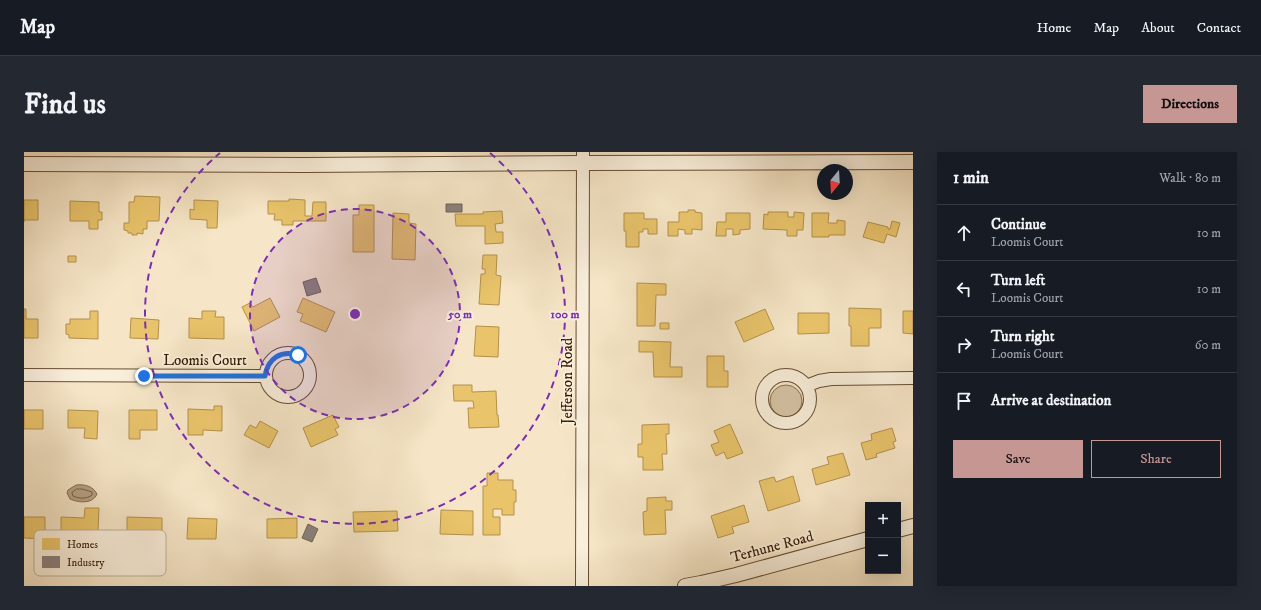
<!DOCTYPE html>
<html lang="en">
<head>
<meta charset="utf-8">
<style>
  body { margin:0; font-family:"IM FELL DW Pica",serif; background:#242831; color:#f1f3f6 }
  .controls { position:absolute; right:12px; bottom:12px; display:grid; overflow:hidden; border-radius:0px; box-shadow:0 4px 16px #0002 }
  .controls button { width:36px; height:36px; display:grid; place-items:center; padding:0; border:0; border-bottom:1px solid #363941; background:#171b24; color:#f1f3f6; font:20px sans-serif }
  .compass { position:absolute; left:793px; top:12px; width:36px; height:36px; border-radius:50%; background:#171b24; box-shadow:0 4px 16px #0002; rotate:198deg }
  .stop { position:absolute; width:12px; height:12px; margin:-9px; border:3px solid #1a73e8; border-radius:50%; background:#fff }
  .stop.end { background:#1a73e8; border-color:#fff; box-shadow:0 1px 4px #0008 }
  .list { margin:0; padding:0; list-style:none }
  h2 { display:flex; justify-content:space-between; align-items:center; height:52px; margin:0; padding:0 16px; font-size:17px }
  h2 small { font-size:13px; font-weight:400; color:#9ea1a6 }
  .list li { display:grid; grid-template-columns:26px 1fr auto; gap:12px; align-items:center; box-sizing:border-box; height:56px; padding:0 16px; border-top:1px solid #363941 }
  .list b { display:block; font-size:15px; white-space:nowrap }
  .list p { margin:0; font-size:13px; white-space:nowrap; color:#9ea1a6 }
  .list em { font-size:13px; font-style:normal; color:#9ea1a6 }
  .actions { display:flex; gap:8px; padding:12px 16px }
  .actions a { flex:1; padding:9px 0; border:1px solid #c59692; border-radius:0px; text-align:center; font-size:14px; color:#c59692 }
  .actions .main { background:#c59692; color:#111 }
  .icon { flex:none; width:22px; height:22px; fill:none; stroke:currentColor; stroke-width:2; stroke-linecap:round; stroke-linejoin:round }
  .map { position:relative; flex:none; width:889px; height:434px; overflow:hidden; border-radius:0px }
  header { display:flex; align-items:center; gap:24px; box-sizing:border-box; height:56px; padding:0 20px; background:#171b24; border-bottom:1px solid #363941 }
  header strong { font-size:19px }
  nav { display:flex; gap:22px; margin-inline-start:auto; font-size:14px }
  .intro { display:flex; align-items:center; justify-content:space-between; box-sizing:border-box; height:96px; padding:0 24px }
  h1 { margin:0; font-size:28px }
  .button { padding:10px 18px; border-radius:0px; background:#c59692; color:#111; font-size:14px; font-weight:700 }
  main { display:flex; gap:24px; padding:0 24px }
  aside { flex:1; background:#171b24; border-radius:0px; box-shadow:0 4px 16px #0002 }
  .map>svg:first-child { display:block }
  .green { fill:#d5c3a5; stroke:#866e52 }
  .water { fill:#b5a183; stroke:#826b4f }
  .homes { fill:#e9c46a; stroke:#b3914a }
  .industry { fill:#8a817c; stroke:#716257 }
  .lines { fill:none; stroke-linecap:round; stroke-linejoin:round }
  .shore { stroke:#765e42; stroke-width:1 }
  .minor-casing { stroke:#664d32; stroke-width:14 }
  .tertiary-casing { stroke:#664d32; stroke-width:16 }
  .minor { stroke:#f9efdb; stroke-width:12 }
  .tertiary { stroke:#f9efdb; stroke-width:14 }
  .route { stroke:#1a73e8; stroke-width:5 }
  .ring { fill:none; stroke:#7b2cbf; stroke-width:2; stroke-dasharray:7 5 }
  .labels { text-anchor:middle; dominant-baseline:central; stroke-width:4; stroke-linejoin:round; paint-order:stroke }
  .street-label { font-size:15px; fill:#361a00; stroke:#f9efdb }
  .key { fill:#f9efdb; stroke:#beaf99; stroke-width:1 }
  .key-label { font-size:11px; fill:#361a00 }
  .centre { fill:#7b2cbf; stroke:#f9efdb; stroke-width:2 }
  .ring-label { font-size:12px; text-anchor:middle; font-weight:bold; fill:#7b2cbf; stroke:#f9efdb; stroke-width:4; stroke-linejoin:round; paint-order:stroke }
</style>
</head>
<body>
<header>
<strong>Map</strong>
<nav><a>Home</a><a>Map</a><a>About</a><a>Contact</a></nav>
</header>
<div class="intro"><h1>Find us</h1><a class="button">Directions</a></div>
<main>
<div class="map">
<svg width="889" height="434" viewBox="0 0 889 434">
  <rect width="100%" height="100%" fill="#f6e6c7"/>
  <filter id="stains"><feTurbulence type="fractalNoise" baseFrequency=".005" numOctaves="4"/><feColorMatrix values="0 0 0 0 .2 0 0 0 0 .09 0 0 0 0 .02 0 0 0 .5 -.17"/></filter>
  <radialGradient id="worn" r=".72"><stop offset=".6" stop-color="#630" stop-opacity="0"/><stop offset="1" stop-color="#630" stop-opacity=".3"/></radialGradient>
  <path class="green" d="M746 249a16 16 0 1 1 32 0a16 16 0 1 1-32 0Z"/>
  <path class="water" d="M52,333C60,332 69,334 73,342C69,352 55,351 46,347L43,341L44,338Z"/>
  <path class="homes" d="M111,44L136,45L135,69H123V77H119V82L113,81V83H108V81H104V79L100,78V71H105V50H110Z
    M265,47L281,48V64H288L289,50H302V69H269V73H258V68H250L251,62H244V49H265Z
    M0,48H14V68H0V70Z
    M170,48L194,49L193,76H183V68L166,67V57L170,58Z
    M46,49L75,50V60H78V68H74V77H65V69H46Z
    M335,53H350V100H329V63H335Z
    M664,58H671V60L678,61V78L668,77V82H661V78L654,77V84H644V70H655V60H664Z
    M478,59L479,71L471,72L472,80H479V91L461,92V74H432L431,62H459V60Z
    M744,60H764V65H770V60L780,61L779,78H773V84H763V78L739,77L740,62L744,63Z
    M369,61L385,62V71L392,72L391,108L368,107Z
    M600,61H620V67H633V82H624V77H619V80H615V95H602V79H600Z
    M702,61H726V77L716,78V82L709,83V77H702V84H692L693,70H702Z
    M788,61H805L804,71H813V68L821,69V83H805V85H788Z
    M868,69L876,71L872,85L863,82L860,91L839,85L844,70L864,75V77H866Z
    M459,103H473L472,123L477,124L475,153L455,152L457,122H461V117H458Z
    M44,104H52V110H44Z
    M613,131L642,132V143H632L631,174H613Z
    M246,146L256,165L230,179L218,155L226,151L229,155Z
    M279,146L311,160L302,180L276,169L279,162L273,160Z
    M825,156L857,157V176H845V194H827V174H825Z
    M0,157H2V167H14V186H0Z
    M741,157L750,177L720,190L711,170Z
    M66,159H74V187L45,186V183L42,182V172H46V167H66Z
    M178,159H192L191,165H200V187L165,186V166L178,167Z
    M879,159H889V182L879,181Z
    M774,161H805V181L774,182Z
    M107,166L135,168L134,187L106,186Z
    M636,171H645V177H636Z
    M452,174L475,175L474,205L450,204Z
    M615,189L647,190L646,215H658V225H630L629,200H615Z
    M683,204H700V219H704V235H683Z
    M429,233H448V240L472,239L473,263H474L475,275L445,276L444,256H450L449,249H430Z
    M190,254H198V279L179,278V283H164V257L190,258Z
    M0,258H19V277H0Z
    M44,258L74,259L73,287L60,286L61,276H44Z
    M105,258H133V278H116V287H105Z
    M309,263L315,275L311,277L314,283L287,295L279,276Z
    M236,269L254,279L245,296L220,283L226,273L232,276Z
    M645,272V282H642L643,302H638L639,318H619V305H614V292H618V273Z
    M706,272L719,301L703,307L700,300L692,304L687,293L695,290L690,279Z
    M868,276L872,289L869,290L871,296L852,302L853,305L842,308L837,291L848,288L847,282Z
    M819,301L826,323L792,333L788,317L805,312L803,305Z
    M463,321H474V328H489V338H492V350H490V363H478V357H469V365H476V383H459V334H463Z
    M769,324L776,349L744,359L735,329L750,325L752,330Z
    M642,345V349H648V358H641L642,382L620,383L619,360L623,359V346Z
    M720,353L725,370L708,375L710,381L694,386L687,364Z
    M61,356H75L74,379H77V387L37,386V365L60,366Z
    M417,358L449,359V383L416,382Z
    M373,359L374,379L330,380L329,360Z
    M0,365H21V387L0,386Z
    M103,365L138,366V393L123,392V390L103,389Z
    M164,366L193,367L192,387H163Z
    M273,366V386H243V367Z"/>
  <path class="industry" d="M422,52H438V60H422Z
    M292,126L297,140L283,144L279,130Z
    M284,372L294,377L288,390L278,386Z"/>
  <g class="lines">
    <path class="shore" d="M53,337H58L68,340V343C63,347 55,347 49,344L48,341Z"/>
    <g class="minor-casing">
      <path id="minor" d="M242 223a22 22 0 1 1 44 0a22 22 0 1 1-44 0Z
        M0,223L241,224
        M738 247a24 24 0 1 1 48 0a24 24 0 1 1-48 0Z
        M782,234L795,229L807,227L889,226
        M558,434L559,0"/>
    </g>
    <g class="tertiary-casing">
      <path id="tertiary" d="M0,12L280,13L559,11L889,10
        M874,378L889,374
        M661,434L677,431L712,423L844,387"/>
    </g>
    <use href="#minor" class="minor"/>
    <use href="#tertiary" class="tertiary"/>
  </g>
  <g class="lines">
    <path class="route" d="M120,224H241C244,206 257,198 274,203"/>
  </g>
  <circle cx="331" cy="162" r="105" fill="#7b2cbf" fill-opacity=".12"/>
  <g class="ring">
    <circle cx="331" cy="162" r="105"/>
    <path d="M466 1A210 210 0 1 1 196 1"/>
  </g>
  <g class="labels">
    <g class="street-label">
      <text x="181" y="208">Loomis Court</text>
      <text transform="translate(543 229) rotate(-90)">Jefferson Road</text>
      <text transform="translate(748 395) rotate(-15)">Terhune Road</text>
    </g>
  </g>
  <rect x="10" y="378" width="132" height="46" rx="6" class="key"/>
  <rect x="18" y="386" width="18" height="12" fill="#e9c46a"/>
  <rect x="18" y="404" width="18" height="12" fill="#8a817c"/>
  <g class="key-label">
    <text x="43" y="396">Homes</text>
    <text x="43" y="414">Industry</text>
  </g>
  <circle cx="331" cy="162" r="6" class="centre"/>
  <g class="ring-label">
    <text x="436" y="166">50 m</text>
    <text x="541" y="166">100 m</text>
  </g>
  <rect width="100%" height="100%" filter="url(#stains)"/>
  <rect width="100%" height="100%" fill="url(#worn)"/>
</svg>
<div class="controls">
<button>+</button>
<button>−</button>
</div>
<svg class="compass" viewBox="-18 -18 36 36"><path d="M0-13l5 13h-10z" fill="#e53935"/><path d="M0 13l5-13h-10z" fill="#9ea1a6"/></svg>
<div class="stop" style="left:274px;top:203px"></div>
<div class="stop end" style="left:120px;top:224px"></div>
</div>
<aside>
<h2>1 min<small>Walk · 80 m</small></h2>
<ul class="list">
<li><svg class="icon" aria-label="ahead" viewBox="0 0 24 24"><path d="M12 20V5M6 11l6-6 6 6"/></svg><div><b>Continue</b><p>Loomis Court</p></div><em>10 m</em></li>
<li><svg class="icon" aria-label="left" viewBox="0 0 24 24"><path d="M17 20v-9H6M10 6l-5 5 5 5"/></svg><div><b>Turn left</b><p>Loomis Court</p></div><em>10 m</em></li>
<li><svg class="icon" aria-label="right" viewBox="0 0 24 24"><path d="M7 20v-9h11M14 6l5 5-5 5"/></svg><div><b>Turn right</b><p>Loomis Court</p></div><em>60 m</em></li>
<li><svg class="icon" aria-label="arrive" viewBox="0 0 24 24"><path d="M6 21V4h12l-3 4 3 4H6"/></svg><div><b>Arrive at destination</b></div></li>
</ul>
<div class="actions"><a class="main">Save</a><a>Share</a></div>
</aside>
</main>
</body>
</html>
